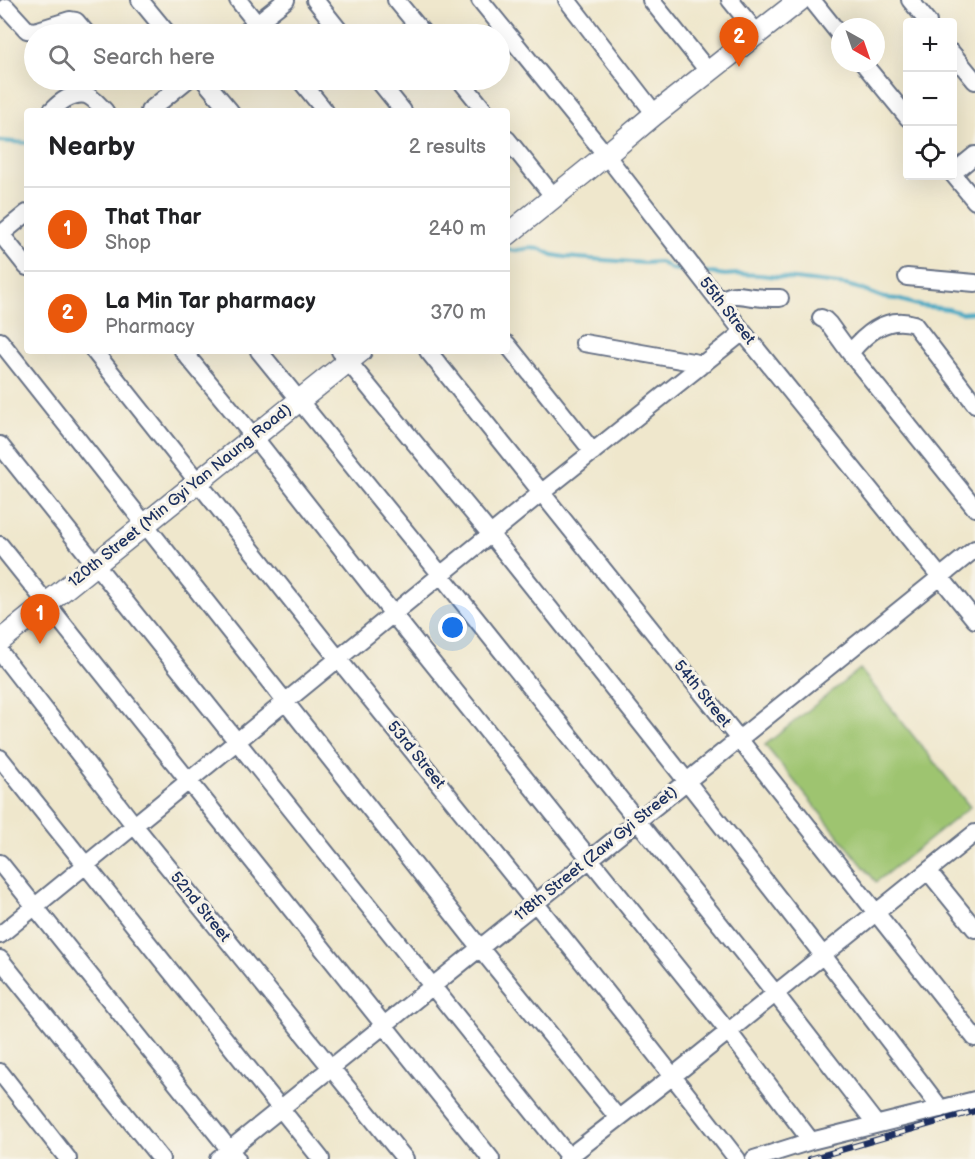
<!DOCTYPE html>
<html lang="en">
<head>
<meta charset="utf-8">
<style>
  body { margin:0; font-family:"Balsamiq Sans",sans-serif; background:#f2f2f2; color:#202124 }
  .controls { position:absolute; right:18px; top:18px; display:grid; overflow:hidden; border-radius:6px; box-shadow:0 6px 24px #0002 }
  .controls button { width:54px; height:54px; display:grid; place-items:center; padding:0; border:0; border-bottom:2px solid #e0e0e0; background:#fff; color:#202124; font:30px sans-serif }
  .compass { position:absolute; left:831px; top:18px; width:54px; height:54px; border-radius:50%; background:#fff; box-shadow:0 6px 24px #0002; rotate:140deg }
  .you { position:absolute; left:453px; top:628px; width:21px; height:21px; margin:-15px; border:4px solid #fff; border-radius:50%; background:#1a73e8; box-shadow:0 0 0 9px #1a73e833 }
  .badge { display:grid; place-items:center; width:39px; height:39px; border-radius:50%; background:#ea580c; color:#fff; font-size:20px; font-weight:700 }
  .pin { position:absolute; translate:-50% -50px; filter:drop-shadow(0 2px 3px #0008) }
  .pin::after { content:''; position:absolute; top:32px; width:21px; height:18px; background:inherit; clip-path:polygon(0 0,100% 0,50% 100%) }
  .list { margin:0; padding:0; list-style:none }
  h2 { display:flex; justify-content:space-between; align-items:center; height:78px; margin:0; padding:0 24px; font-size:26px }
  h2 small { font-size:20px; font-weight:400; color:#757577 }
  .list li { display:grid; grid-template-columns:39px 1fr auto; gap:18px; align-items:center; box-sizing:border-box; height:84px; padding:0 24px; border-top:2px solid #e0e0e0 }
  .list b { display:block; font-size:22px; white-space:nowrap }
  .list p { margin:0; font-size:20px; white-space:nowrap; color:#757577 }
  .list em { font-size:20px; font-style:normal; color:#757577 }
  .icon { flex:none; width:33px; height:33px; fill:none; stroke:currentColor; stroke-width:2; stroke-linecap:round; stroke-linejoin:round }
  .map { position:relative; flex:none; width:975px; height:1159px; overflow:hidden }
  .search { position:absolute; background:#fff; box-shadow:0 6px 24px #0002; left:24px; top:24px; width:486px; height:66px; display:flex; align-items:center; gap:15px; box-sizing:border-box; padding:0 21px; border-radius:33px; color:#757577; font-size:22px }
  .panel { position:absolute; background:#fff; box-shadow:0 6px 24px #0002; left:24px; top:108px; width:486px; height:246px; border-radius:6px }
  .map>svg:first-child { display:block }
  .green { fill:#9ec46f; stroke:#5c7a66; stroke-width:1.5 }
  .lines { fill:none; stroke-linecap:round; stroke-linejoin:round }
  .stream { stroke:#43a7c3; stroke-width:4 }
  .minor-casing { stroke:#656f84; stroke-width:20 }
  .major-casing { stroke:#656f84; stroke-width:24 }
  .minor { stroke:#fff; stroke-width:16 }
  .major { stroke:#fff; stroke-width:21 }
  .rail-casing { stroke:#1b2f5e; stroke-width:6 }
  .rail { stroke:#f7f3e8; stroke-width:4; stroke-dasharray:11; stroke-linecap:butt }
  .labels { text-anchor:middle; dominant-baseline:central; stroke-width:6; stroke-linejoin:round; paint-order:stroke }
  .street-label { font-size:16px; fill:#1b2f5e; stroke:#f7f3e8 }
</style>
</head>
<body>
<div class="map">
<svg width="975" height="1159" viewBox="0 0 975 1159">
  <rect width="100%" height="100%" fill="#f7f3e8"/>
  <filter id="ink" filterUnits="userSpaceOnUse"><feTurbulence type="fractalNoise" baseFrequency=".0167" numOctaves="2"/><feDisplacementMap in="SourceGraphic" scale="12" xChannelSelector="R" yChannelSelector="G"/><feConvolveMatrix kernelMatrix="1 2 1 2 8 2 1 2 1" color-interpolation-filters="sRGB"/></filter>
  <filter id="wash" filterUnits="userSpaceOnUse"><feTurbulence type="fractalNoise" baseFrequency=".008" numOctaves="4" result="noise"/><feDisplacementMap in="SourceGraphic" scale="24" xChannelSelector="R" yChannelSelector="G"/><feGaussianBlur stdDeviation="1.35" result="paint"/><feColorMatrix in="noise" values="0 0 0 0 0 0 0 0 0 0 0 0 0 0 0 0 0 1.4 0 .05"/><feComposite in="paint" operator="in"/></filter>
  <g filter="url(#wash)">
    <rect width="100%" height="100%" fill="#efe7cc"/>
    <path class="green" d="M860,669L970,807L876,882L765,745Z"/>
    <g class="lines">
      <path class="stream" d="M0,141L27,143
        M507,248L512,251L530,248L541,249L553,255L564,257L644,263L660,262L671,269L687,271
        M704,272L725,275L738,274L760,275L846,285L861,289L884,298L897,299L921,306L948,309L961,313L975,312"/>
    </g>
  </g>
  <g filter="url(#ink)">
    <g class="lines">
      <g class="minor-casing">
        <path id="minor" d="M140,0L168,34
          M238,0L265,34
          M315,0L342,34
          M396,0L424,34
          M480,0L606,155L743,332L975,620
          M567,0L655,114
          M651,0L708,71
          M730,0L757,33
          M812,0L840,35
          M910,0L928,22
          M6,7L27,30L35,31L70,20L76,21L87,34
          M243,34L286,0
          M952,53L975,81
          M863,63L908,118
          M204,80L230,111
          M300,80L325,111
          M378,80L403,111
          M460,80L485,111
          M51,111C60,102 72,92 86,95C93,97 100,106 105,111
          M149,111L187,80
          M507,139L554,197
          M952,173L975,201
          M953,173L975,155
          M0,233L27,267
          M0,235L27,213
          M907,277L975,283
          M719,301C735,292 737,295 753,297C762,298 771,298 780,298
          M821,318L825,320L829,324L850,353L975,508
          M0,341L480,948L618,1118
          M584,343L704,364
          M507,344L593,452
          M94,351C176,454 257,557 339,660C473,826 607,990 737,1159
          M183,351L254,437L393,614L728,1031L811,1141
          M259,351L441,575L775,993L876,1124
          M340,351C389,413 441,474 491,535C643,725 794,915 941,1109
          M428,351L739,739L975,1038
          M850,353C866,333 887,315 914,324L975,404
          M0,445L569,1157
          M0,545L491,1159
          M0,652L134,825L405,1159
          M0,758L321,1159
          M0,863L237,1159
          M928,871L975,929
          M0,935L541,493L743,332
          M0,959L161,1159
          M0,1072L68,1159
          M218,1159L975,549
          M566,1159L673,1076L975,833
          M754,1159L811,1141L975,1100"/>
      </g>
      <g class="major-casing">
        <path id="major" d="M507,235L606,155L655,114L800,0
          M0,641L361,351"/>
      </g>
      <use href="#minor" class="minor"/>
      <use href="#major" class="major"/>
      <g class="rail-casing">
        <path id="rail" d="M810,1159L975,1111"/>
      </g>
      <use href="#rail" class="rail"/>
    </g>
  </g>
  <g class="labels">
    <g class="street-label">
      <text transform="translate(727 311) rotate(52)">55th Street</text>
      <text transform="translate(180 496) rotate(-39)">120th Street (Min Gyi Yan Naung Road)</text>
      <text transform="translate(702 694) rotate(51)">54th Street</text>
      <text transform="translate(416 755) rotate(51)">53rd Street</text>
      <text transform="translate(596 854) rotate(-39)">118th Street (Zaw Gyi Street)</text>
      <text transform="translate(200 907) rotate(51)">52nd Street</text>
    </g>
  </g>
</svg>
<div class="controls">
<button>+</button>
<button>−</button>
<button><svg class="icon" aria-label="locate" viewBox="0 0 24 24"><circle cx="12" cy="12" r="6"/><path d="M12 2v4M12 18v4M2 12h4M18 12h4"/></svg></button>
</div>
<svg class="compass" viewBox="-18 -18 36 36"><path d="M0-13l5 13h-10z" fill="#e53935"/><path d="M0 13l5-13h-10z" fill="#757577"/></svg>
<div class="you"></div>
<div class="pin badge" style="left:40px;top:644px">1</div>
<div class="pin badge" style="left:739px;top:67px">2</div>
<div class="search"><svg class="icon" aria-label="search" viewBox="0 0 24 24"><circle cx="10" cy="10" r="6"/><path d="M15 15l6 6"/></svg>Search here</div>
<section class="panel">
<h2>Nearby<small>2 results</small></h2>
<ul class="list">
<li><span class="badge">1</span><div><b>That Thar</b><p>Shop</p></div><em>240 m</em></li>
<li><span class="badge">2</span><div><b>La Min Tar pharmacy</b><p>Pharmacy</p></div><em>370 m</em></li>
</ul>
</section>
</div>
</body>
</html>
